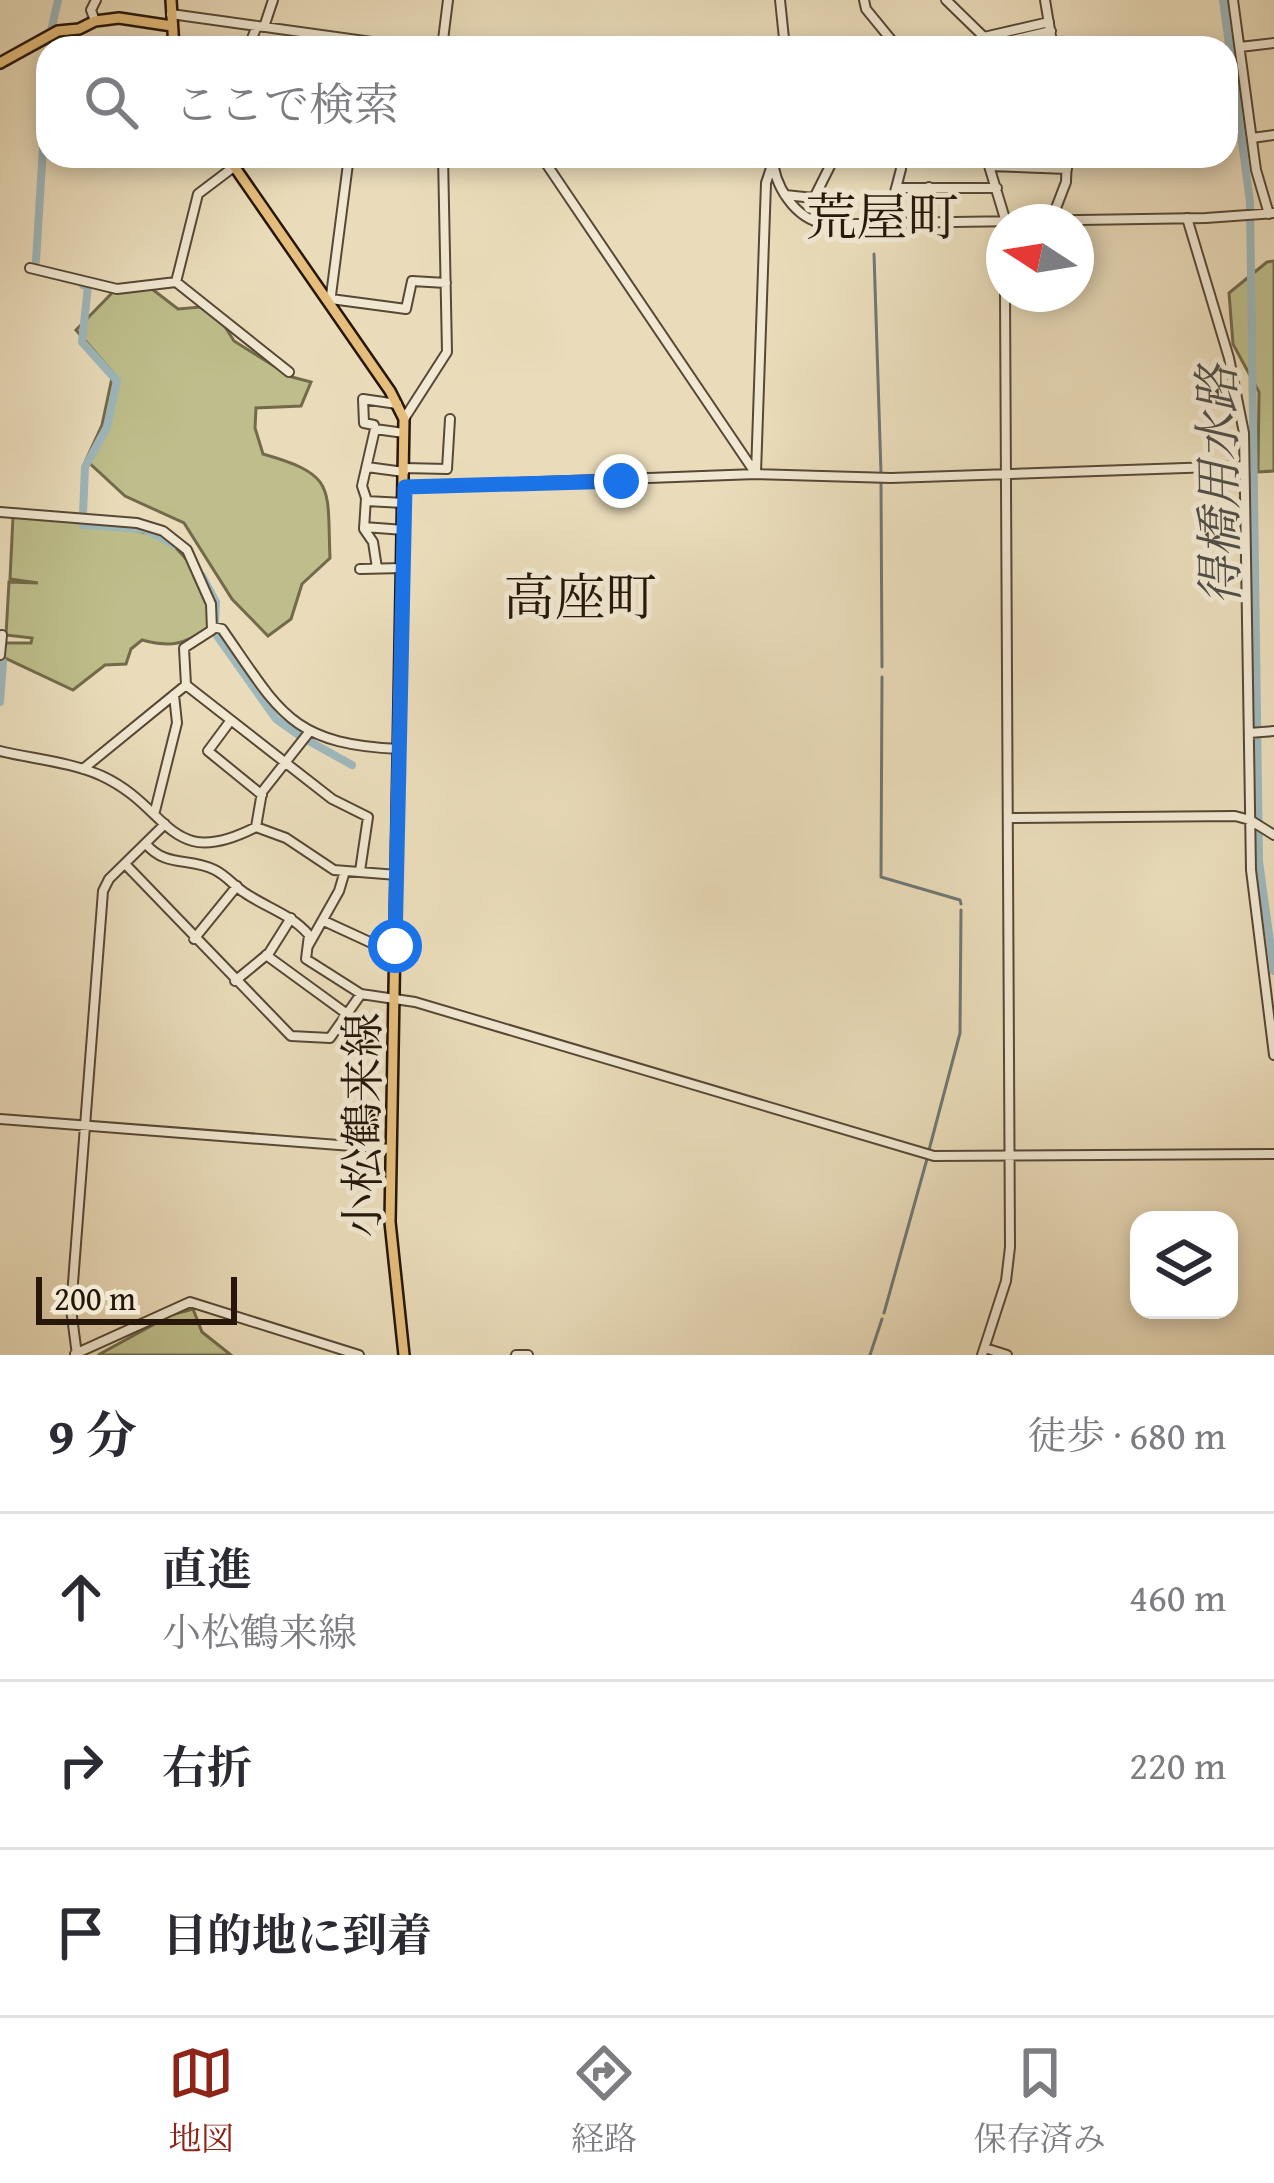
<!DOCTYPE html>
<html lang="ja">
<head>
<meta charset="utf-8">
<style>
  body { margin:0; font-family:"Gentium Book Plus","Noto Serif JP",serif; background:#f2f2f3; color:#2b2b33 }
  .controls { position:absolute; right:36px; bottom:36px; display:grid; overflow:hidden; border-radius:24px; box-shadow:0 6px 18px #0003 }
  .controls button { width:108px; height:108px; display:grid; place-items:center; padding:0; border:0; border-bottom:3px solid #e1e1e2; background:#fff; color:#2b2b33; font:60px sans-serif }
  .compass { position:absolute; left:986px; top:204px; width:108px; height:108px; border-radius:50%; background:#fff; box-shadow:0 6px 18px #0003; rotate:282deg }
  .scale { position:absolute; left:36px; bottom:30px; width:201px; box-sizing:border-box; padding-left:12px; border:6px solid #26170a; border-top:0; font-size:33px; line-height:42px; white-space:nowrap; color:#26170a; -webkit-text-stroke:9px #f1e8d2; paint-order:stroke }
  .stop { position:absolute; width:36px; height:36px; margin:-27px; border:9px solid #1a73e8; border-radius:50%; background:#fff }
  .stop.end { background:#1a73e8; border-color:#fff; box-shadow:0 3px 12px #0008 }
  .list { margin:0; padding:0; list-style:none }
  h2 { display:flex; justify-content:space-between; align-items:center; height:156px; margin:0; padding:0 48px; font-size:51px }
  h2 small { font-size:39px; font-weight:400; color:#7c7c81 }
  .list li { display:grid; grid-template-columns:78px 1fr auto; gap:36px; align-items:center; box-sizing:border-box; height:168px; padding:0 48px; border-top:3px solid #e1e1e2 }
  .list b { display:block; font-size:45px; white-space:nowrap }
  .list p { margin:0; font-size:39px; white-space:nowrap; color:#7c7c81 }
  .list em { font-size:39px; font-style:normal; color:#7c7c81 }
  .icon { flex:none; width:66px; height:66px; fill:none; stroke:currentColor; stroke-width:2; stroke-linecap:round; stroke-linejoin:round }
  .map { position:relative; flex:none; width:1274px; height:1355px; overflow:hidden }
  .search { position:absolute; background:#fff; box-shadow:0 6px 18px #0003; left:36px; right:36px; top:36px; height:132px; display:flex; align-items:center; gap:30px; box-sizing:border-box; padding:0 42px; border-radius:36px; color:#7c7c81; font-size:45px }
  .sheet { height:660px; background:#fff }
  nav { display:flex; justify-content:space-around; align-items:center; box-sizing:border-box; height:168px; border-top:3px solid #e1e1e2; background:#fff; font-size:33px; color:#7c7c81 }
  nav a { display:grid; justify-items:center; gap:6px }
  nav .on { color:#8f2418 }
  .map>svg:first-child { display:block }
  .green { fill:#bdbe8b; stroke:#726a4a; stroke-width:3 }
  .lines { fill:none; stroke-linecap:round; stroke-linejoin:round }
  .stream { stroke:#6e7875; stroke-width:3 }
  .canal { stroke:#9eb8bc; stroke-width:8 }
  .minor-casing { stroke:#574836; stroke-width:12 }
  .major-casing { stroke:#26170a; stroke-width:14 }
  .minor { stroke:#f1e8d2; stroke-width:8 }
  .major { stroke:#e5be7d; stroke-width:9 }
  .route { stroke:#1a73e8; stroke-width:15 }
  .labels { text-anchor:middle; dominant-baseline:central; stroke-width:10; stroke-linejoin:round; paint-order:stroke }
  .street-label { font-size:45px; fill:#26170a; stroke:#f1e8d2 }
  .water-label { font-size:48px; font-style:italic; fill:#504f48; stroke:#f1e8d2 }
  .quarter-label { font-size:51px; fill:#26170a; stroke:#f1e8d2 }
</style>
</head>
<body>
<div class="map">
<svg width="1274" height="1355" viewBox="0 0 1274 1355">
  <rect width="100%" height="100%" fill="#eadcba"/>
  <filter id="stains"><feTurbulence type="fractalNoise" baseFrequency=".00167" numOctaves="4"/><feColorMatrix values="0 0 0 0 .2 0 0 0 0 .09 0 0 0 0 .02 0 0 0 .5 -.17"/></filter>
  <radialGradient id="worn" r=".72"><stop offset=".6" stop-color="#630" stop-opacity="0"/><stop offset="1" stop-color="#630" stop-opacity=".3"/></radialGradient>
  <path class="green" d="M1274,261V471L1258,472L1259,392L1233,344L1229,293L1267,262Z
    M148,286L178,309L212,306L234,341L292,377L311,382L301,406L256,408L255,428L263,454C337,475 327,487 330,558L302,584L291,619L268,636L232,599L184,523L125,496L86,460L102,425L113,373L76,330L113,292Z
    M13,517L96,522L166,537L187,560L209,601V628C184,644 172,648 142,640L131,649L126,664L105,665L73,690L3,657L5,643H31L32,638L6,635L9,582L38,583L10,579Z
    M193,1309L202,1332L231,1355H98L171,1315Z"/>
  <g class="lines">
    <path class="stream" d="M874,254L881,473
      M881,483L882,667
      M882,677L881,877L960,900L961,904
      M929,1150L960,1033L961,910
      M884,1313L927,1159
      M870,1355L882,1319"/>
    <path class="canal" d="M1223,0L1250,202L1259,861L1274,971
      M51,31L58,0
      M50,48V45
      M48,75V72
      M36,261L47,82
      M83,514L85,467L107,427L117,381L82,342L88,286L83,285
      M83,525L144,529L175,545
      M202,576L216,602L215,624
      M215,633L276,719L300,736
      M0,702L3,662
      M307,740L352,765"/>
    <g class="minor-casing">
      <path id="minor" d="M780,0L785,48
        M864,0L866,9L893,42V48
        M946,0L984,37L1049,22
        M1045,0L1053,48
        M1233,0L1256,170L1269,214
        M171,14L415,48
        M95,21L91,10L96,0
        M264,27L273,0
        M1240,47L1274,43
        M248,48L257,26
        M442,48L448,0
        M978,48L1051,31
        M1252,138L1274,135
        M541,156L756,474
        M773,156C773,185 795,219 825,224L1206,218L1274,213
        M986,156L1006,222
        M989,166L1067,169
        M929,187L931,221
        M896,188H997
        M785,195L814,198
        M1187,218L1229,358L1244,433L1251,870L1274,1055
        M815,221L814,198L835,156
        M1051,221L1066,182L1067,156
        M887,223L901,169L899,156
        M30,268L117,289L176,282L289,372
        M176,282L198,194L235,166
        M331,299L406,309L412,281L446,283
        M330,303L349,156
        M404,419L447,352L443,156
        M375,429L404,433
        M367,467L404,472
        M404,468L447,469L450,419
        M756,473L766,183L772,165
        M405,487L756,474L891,478L1244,466
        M366,501L404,503
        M0,512L137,523L163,531L187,550L211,604L212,630L184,648L186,685L332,799L368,817L360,871
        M364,527L404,530
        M377,568L373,542L364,529L366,498L362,486L375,429L374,425L364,423L363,399L397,404
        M360,569L403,568
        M213,627L222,629C280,712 290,744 399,749
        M0,655L2,635
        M231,720L208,751L262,795
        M1249,733L1274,731
        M0,751C33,759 71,762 102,776C171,808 168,872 256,827L286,838L334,870L397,875
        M83,769L186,685
        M155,811L177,723L174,695
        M1009,818L1235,816L1250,820L1274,835
        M256,827L262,792L310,731
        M146,844C166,868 190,857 215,870C227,876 234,886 245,893C267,908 291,914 309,935L306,959L361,994L415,1002L934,1156L1274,1154
        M126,865L291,1036L330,1038L361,994
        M324,921L376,945L396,946
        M194,939L237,886
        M308,946L339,891L345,871
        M266,955L347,1014
        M235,981L269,953L291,918
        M0,1119L391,1149
        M985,1348L1007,1355
        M75,1354L190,1302L359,1355
        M77,1355L71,1309L103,891L109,879L165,824
        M516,1355H528
        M982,1355L1006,1281L1010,1247L1005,294"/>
    </g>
    <g class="major-casing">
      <path id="major" d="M171,0L174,48
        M0,63L58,31L79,29L95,21L119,18L172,26
        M227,156L390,391L404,419L390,1222L404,1355"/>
    </g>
    <use href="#minor" class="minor"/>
    <use href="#major" class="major"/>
  </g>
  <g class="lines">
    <path class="route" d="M395,946L405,487L621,481"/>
  </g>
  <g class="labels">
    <g class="street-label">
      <text transform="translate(361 1125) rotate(-90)">小松鶴来線</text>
    </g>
    <g class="water-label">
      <text transform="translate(1218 485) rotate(-91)">得橋用水路</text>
    </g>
    <g class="quarter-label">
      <text x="882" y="216">荒屋町</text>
      <text x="580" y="596">高座町</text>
    </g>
  </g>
  <rect width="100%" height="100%" filter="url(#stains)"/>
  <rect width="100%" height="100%" fill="url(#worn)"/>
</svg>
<div class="controls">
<button><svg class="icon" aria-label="layers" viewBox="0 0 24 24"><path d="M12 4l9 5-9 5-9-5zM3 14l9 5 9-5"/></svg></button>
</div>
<svg class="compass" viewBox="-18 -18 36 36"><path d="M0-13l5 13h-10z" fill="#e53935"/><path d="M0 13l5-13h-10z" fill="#7c7c81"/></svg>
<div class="scale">200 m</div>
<div class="stop" style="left:395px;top:946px"></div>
<div class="stop end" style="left:621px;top:481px"></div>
<div class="search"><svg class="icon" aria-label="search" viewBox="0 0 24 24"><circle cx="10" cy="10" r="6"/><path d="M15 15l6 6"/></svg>ここで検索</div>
</div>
<section class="sheet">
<h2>9 分<small>徒歩 · 680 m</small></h2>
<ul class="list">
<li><svg class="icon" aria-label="ahead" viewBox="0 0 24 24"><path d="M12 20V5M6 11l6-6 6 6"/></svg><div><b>直進</b><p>小松鶴来線</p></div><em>460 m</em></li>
<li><svg class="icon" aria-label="right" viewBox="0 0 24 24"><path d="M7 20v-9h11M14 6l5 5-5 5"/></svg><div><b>右折</b></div><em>220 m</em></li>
<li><svg class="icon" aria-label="arrive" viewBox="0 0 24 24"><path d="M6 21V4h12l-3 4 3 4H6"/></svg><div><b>目的地に到着</b></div></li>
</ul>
</section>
<nav>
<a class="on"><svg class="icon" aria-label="map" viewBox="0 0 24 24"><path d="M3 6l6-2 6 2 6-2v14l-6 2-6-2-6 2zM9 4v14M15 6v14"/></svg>地図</a>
<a><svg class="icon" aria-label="directions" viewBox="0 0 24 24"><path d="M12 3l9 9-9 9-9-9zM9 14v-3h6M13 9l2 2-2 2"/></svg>経路</a>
<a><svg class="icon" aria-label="saved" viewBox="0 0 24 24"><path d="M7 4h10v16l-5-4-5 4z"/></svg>保存済み</a>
</nav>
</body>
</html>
